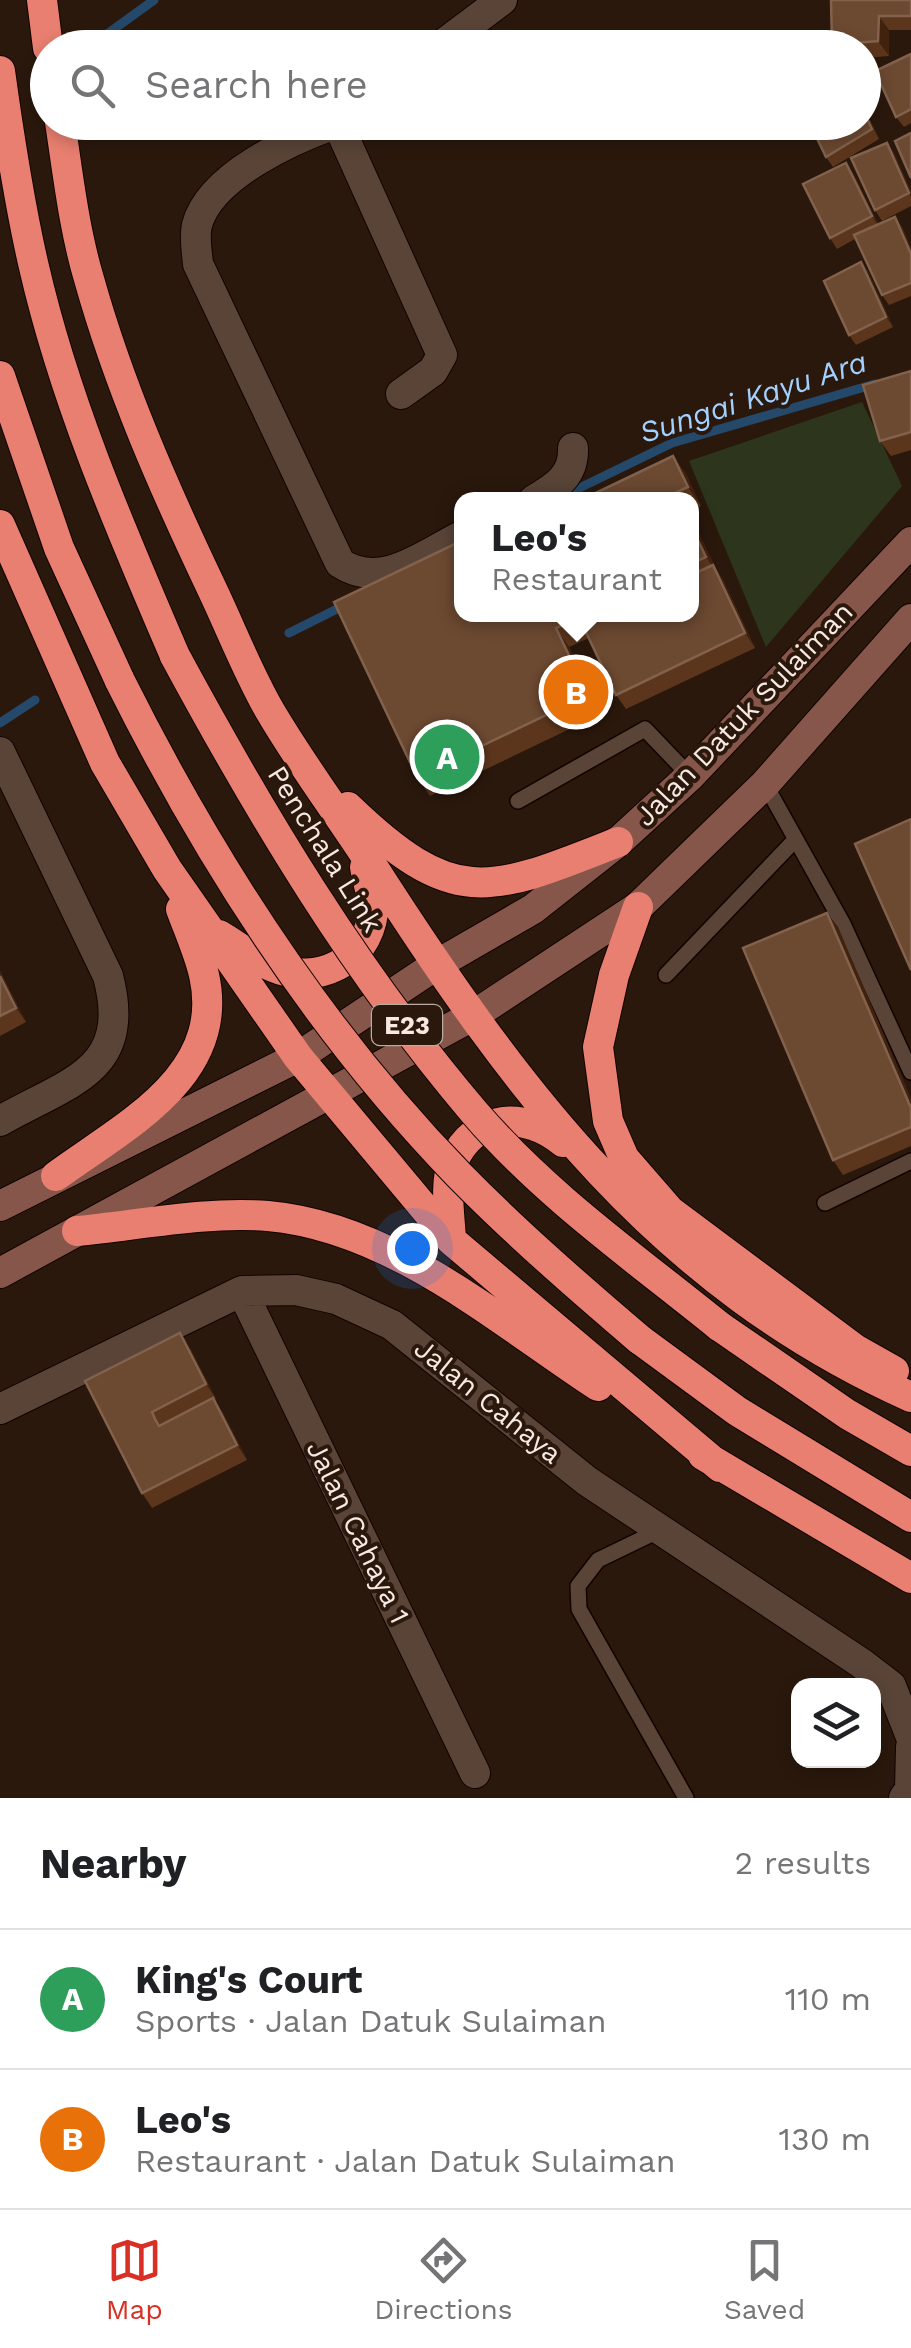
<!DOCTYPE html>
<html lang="en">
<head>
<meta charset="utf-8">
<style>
  body { margin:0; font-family:"Work Sans",sans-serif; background:#f6f6f6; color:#202124 }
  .controls { position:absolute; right:30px; bottom:30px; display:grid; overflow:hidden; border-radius:20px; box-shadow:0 5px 15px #0003 }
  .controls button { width:90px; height:90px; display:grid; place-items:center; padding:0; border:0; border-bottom:2px solid #e0e0e0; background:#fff; color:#202124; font:50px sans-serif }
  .you { position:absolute; left:412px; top:1248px; width:35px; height:35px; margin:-25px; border:8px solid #fff; border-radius:50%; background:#1a73e8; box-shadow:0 0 0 15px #1a73e833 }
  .badge { display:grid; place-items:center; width:65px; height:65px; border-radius:50%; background:#d93025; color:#fff; font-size:32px; font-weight:700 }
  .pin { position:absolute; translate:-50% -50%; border:5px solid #fff; box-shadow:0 2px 10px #0006 }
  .popup { position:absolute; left:454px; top:492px; width:245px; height:130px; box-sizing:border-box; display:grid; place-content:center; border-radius:20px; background:#fff; filter:drop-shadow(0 2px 8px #0005); font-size:32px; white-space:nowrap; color:#757577 }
  .popup b { font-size:38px; color:#202124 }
  .popup::after { content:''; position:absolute; left:50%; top:100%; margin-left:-20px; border:20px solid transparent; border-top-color:#fff }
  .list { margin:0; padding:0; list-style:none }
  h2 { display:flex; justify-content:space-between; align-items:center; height:130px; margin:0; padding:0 40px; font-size:42px }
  h2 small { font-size:32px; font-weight:400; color:#757577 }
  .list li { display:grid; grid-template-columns:65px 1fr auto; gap:30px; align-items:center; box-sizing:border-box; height:140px; padding:0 40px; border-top:2px solid #e0e0e0 }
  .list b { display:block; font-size:38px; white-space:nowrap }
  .list p { margin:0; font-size:32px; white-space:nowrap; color:#757577 }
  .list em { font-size:32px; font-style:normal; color:#757577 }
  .icon { flex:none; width:55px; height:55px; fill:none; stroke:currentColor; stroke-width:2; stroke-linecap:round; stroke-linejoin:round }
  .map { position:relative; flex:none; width:911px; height:1798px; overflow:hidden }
  .search { position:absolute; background:#fff; box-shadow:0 5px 15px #0003; left:30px; right:30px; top:30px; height:110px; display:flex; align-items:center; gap:25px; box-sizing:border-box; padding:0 35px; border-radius:55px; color:#757577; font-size:38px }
  .sheet { height:410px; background:#fff }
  nav { display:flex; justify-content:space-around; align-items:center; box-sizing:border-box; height:140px; border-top:2px solid #e0e0e0; background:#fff; font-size:28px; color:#757577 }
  nav a { display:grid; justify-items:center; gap:5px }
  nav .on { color:#d93025 }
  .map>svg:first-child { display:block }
  .green { fill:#2d361c }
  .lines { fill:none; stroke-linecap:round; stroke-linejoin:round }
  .stream { stroke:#25496b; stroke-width:9 }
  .lane-casing { stroke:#120300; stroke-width:18 }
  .street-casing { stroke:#120300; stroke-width:32 }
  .secondary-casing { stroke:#120300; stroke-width:32 }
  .highway-casing { stroke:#120300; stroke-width:32 }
  .lane { stroke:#5a4438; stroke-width:15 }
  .street { stroke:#5a4438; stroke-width:30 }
  .secondary { stroke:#855649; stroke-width:30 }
  .highway { stroke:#e97f70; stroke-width:30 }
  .highway-bridge-casing { stroke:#120300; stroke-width:32; stroke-linecap:butt }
  .highway-bridge { stroke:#e97f70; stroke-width:30 }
  .wall { fill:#5c361c }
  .shaded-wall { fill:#41220d }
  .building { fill:#6c4931; stroke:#82624d; stroke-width:2.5 }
  .labels { text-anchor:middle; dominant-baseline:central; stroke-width:8; stroke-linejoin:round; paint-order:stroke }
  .shield { fill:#2a180c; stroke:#baaaa2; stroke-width:2.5 }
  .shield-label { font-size:25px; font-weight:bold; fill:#f7e9e2 }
  .street-label { font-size:28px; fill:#f7e9e2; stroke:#2a180c }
  .water-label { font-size:30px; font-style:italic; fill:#a3d1ff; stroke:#2a180c }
</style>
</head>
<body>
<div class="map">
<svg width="911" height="1798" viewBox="0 0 911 1798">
  <rect width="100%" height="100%" fill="#2a180c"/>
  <path class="green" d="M862,402L902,486L766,647L689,461Z"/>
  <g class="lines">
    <path class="stream" d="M103,37L154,0
      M561,497L672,443L875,384
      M289,633L347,604
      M0,723L35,700"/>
    <g class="lane-casing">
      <path id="lane" d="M765,784L843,924L911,1072
        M518,801L645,729L690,776
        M666,975L793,842
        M825,1203L911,1161
        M658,1531L598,1560L578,1586L579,1609L686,1798"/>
    </g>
    <g class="street-casing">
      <path id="street" d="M438,48L502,0
        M337,122L442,355L433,371L401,394
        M335,124C292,139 210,176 197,225C194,237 197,252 198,264L340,563C381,590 422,556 461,536
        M534,500C556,487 574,476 573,448
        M0,752L108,976C133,1071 70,1081 0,1121
        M242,1291L475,1773
        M0,1409L242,1291L296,1290L336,1299L392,1325L587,1481L861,1663L891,1686L911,1737
        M904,1798L910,1789L911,1747"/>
    </g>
    <g class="secondary-casing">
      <path id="secondary" d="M0,1206L298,1057L436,965L533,909L618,842L690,776L911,542
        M0,1273L474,1015L638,907L765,784L911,619"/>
    </g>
    <g class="highway-casing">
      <path id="highway" d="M42,0L48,48
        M0,71C9,136 19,203 34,267C65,402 121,530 175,656
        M60,122C68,174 74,229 89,279C119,386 164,488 212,589C231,629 248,673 270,711C301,764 338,813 371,864C516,1090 659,1284 911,1397
        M0,376L59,548L120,681
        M0,525L105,763L167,869L298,1057L451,1240L720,1467
        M348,807C455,910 489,893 618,842
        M638,907L614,975L598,1047L608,1121L624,1158L670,1211L855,1349L894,1371
        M219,935C236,945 254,959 273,967C317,986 367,962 373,913C374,899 367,881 365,867
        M56,1176C124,1126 227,1076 204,975C199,953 189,931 181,909
        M77,1231C139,1225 206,1211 268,1216C392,1227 497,1320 598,1386
        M451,1240C450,1217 444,1183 453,1162C475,1113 526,1111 563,1142
        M719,1326L847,1414L911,1451
        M639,1339L737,1411L911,1517
        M703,1455L911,1578"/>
    </g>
    <use href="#lane" class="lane"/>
    <use href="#street" class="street"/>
    <use href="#secondary" class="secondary"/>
    <use href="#highway" class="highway"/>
    <g class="highway-bridge-casing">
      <path id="highway-bridge" d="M175,656C262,817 355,972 474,1112C544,1194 635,1258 719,1326
        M120,681C209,859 320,1032 459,1175C516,1233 577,1286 639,1339"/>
    </g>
    <use href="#highway-bridge" class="highway-bridge"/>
  </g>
  <path class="wall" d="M831,0H911V30H889V56L864,58V48H833L832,45Z
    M911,54V123L904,127L896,117Z
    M864,107L879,139L833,167L826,157L864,122Z
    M887,143L894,153L911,192V206L882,221L875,210Z
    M853,173L878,224L895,217L902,227L911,248V296L889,305L882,295L855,239L837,249L830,238Z
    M861,262L868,272L893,327L856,345L849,335Z
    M911,371V450L891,456L880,441Z
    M673,456L686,474L701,506L691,510V500H581Z
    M691,517L716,569L723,580L755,648L626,709L616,695L589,638L569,647L601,714L430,796L417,777L461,614H691Z
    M827,913L838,927L911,1099V1146L843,1175L833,1160Z
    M0,971L26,1022L0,1036Z
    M190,1348L216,1399L214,1400L223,1413L247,1460L152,1508L142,1493L85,1381Z"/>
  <path class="shaded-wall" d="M879,16L889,30V56L878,41Z
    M864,107L879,139L864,112Z
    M887,143L894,153L911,192V197Z
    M846,163L853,173L879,227L872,216Z
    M895,217L902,227L911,248V254Z
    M861,262L868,272L893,327L886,317Z
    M673,456L686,474L701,506L688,487Z
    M691,517L716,569L723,580L755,648L745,633L716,572L706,557L691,526Z
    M556,628L569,647L601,714L588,695Z
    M827,913L838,927L911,1099V1108Z
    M0,971L26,1022L16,1008L0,976Z
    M180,1333L190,1348L216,1399L206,1384Z
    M213,1398L223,1413L247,1460L237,1445Z"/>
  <path class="building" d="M831,0H911V16H879L878,41L832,45Z
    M911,54V109L896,117L875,71Z
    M864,112L872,129L826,157L809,122H864Z
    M911,133V178L895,141Z
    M887,143L909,193L875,210L851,158Z
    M846,163L872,216L830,238L803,184Z
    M895,217L911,254V283L882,295L854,235Z
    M861,262L886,317L849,335L824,281Z
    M911,371V432L880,441L863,385Z
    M673,456L688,487L675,493L678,500H581Z
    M691,526L706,557L691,564Z
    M461,541V614H585L556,628L588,695L417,777L334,602Z
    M713,565L745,633L616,695L583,626L608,614H691V575Z
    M911,819V970L855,844Z
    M827,913L911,1108V1127L833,1160L743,948Z
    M0,976L16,1008L0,1016Z
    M180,1333L206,1384L152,1412L155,1419L159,1426L213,1398L237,1445L142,1493L85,1381Z"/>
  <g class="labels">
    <rect class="shield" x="372" y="1005" width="70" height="40" rx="8"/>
    <g class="shield-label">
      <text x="407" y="1025">E23</text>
    </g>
    <g class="street-label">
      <text transform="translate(744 714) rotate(-46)">Jalan Datuk Sulaiman</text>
      <text transform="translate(325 849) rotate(58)">Penchala Link</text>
      <text transform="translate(488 1401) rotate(39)">Jalan Cahaya</text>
      <text transform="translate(358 1532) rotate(64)">Jalan Cahaya 1</text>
    </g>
    <g class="water-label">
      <text transform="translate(753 397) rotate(-18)">Sungai Kayu Ara</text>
    </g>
  </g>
</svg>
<div class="controls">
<button><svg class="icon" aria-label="layers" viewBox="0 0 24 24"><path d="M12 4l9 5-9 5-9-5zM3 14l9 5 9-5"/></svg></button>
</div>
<div class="you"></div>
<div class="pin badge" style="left:447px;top:757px;background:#2e9e5b">A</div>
<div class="pin badge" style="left:576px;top:692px;background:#e8710a">B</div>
<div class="popup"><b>Leo's</b>Restaurant</div>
<div class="search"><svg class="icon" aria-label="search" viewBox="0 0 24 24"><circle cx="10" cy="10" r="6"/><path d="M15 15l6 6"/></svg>Search here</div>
</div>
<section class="sheet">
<h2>Nearby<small>2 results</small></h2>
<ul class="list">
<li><span class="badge" style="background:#2e9e5b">A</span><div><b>King's Court</b><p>Sports · Jalan Datuk Sulaiman</p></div><em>110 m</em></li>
<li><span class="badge" style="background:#e8710a">B</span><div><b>Leo's</b><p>Restaurant · Jalan Datuk Sulaiman</p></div><em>130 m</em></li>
</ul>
</section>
<nav>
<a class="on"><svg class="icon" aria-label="map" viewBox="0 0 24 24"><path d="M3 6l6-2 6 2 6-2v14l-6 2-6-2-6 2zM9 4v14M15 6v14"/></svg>Map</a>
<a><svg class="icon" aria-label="directions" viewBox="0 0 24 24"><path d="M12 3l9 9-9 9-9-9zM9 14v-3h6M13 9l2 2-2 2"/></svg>Directions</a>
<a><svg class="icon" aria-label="saved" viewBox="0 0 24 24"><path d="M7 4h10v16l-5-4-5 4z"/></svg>Saved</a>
</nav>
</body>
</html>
